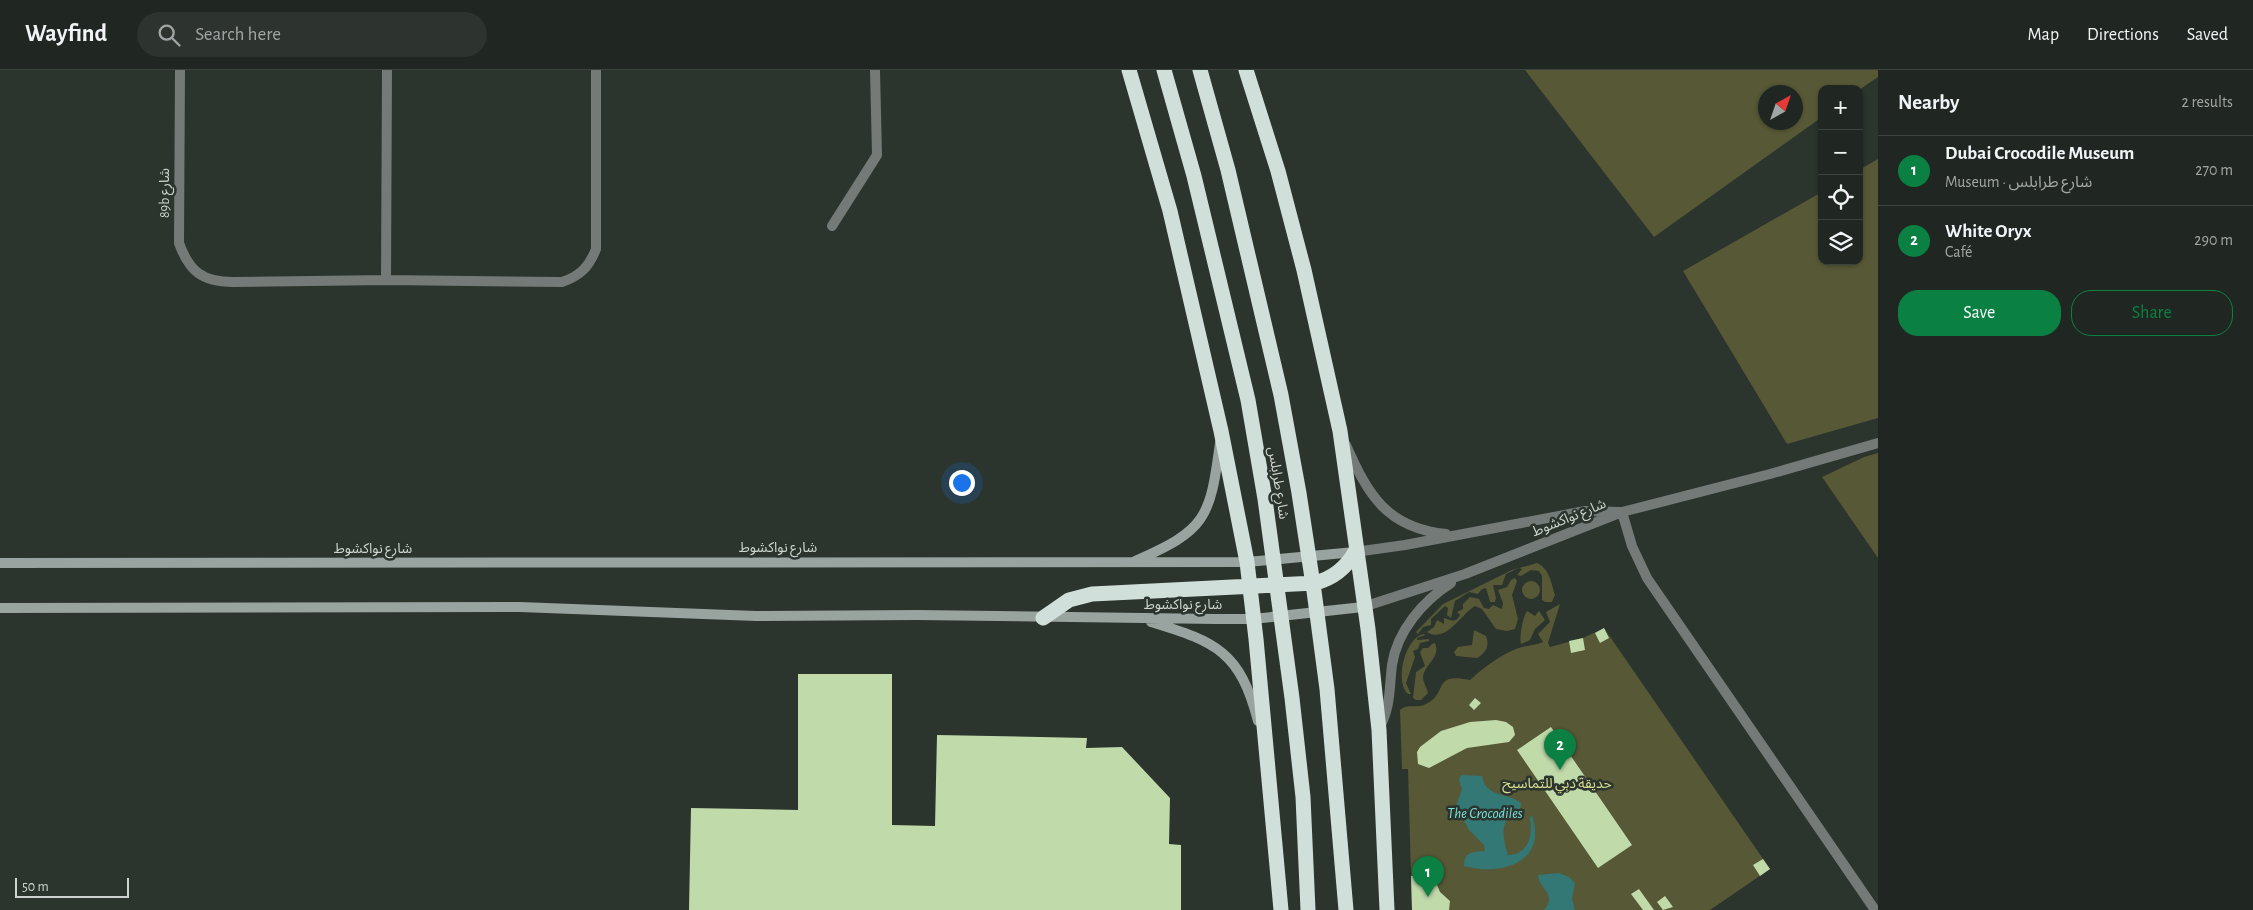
<!DOCTYPE html>
<html lang="en">
<head>
<meta charset="utf-8">
<style>
  body { margin:0; font-family:"Alegreya Sans","Noto Sans Arabic",sans-serif; background:#2d332f; color:#f1f3f6 }
  .controls { position:absolute; right:15px; top:15px; display:grid; overflow:hidden; border-radius:10px; box-shadow:0 1px 4px #0004 }
  .controls button { width:45px; height:45px; display:grid; place-items:center; padding:0; border:0; border-bottom:1px solid #3d4440; background:#202722; color:#f1f3f6; font:25px sans-serif }
  .compass { position:absolute; left:1758px; top:15px; width:45px; height:45px; border-radius:50%; background:#202722; box-shadow:0 1px 4px #0004; rotate:40deg }
  .scale { position:absolute; left:15px; bottom:12px; width:114px; box-sizing:border-box; padding-left:5px; border:2px solid #ced4cf; border-top:0; font-size:14px; line-height:18px; white-space:nowrap; color:#ced4cf; -webkit-text-stroke:4px #2b342d; paint-order:stroke }
  .you { position:absolute; left:961px; top:412px; width:18px; height:18px; margin:-12px; border:4px solid #fff; border-radius:50%; background:#1a73e8; box-shadow:0 0 0 8px #1a73e833 }
  .badge { display:grid; place-items:center; width:32px; height:32px; border-radius:50%; background:#0b8043; color:#fff; font-size:16px; font-weight:700 }
  .pin { position:absolute; translate:-50% -41px; filter:drop-shadow(0 1px 2px #0008) }
  .pin::after { content:''; position:absolute; top:26px; width:18px; height:15px; background:inherit; clip-path:polygon(0 0,100% 0,50% 100%) }
  .list { margin:0; padding:0; list-style:none }
  h2 { display:flex; justify-content:space-between; align-items:center; height:65px; margin:0; padding:0 20px; font-size:21px }
  h2 small { font-size:16px; font-weight:400; color:#a2a5a5 }
  .list li { display:grid; grid-template-columns:32px 1fr auto; gap:15px; align-items:center; box-sizing:border-box; height:70px; padding:0 20px; border-top:1px solid #3d4440 }
  .list b { display:block; font-size:19px; white-space:nowrap }
  .list p { margin:0; font-size:16px; white-space:nowrap; color:#a2a5a5 }
  .list em { font-size:16px; font-style:normal; color:#a2a5a5 }
  .actions { display:flex; gap:10px; padding:15px 20px }
  .actions a { flex:1; padding:11px 0; border:1px solid #0b8043; border-radius:20px; text-align:center; font-size:18px; color:#0b8043 }
  .actions .main { background:#0b8043; color:#fff }
  .icon { flex:none; width:28px; height:28px; fill:none; stroke:currentColor; stroke-width:2; stroke-linecap:round; stroke-linejoin:round }
  .map { position:relative; flex:none; width:1878px; height:840px; overflow:hidden }
  header { display:flex; align-items:center; gap:30px; box-sizing:border-box; height:70px; padding:0 25px; background:#202722; border-bottom:1px solid #3d4440 }
  header strong { font-size:24px }
  nav { display:flex; gap:28px; margin-inline-start:auto; font-size:18px }
  .search { width:350px; height:45px; background:#2d332f; display:flex; align-items:center; gap:12px; box-sizing:border-box; padding:0 18px; border-radius:28px; color:#a2a5a5; font-size:19px }
  main { display:flex }
  aside { flex:1; background:#202722 }
  .map>svg:first-child { display:block }
  .green { fill:#565836; fill-rule:evenodd }
  .water { fill:#337874 }
  .building { fill:#c0daaa }
  .lines { fill:none; stroke-linecap:round; stroke-linejoin:round }
  .street { stroke:#747a78; stroke-width:10 }
  .secondary { stroke:#99a39f; stroke-width:10 }
  .highway { stroke:#d0dfd9; stroke-width:15 }
  .labels { text-anchor:middle; dominant-baseline:central; stroke-width:5; stroke-linejoin:round; paint-order:stroke }
  .street-label { font-size:14px; fill:#ced4cf; stroke:#2b342d }
  .park-label { font-size:14px; fill:#d9de90; stroke:#2b342d }
  .water-label { font-size:15px; font-style:italic; fill:#79e4dc; stroke:#2b342d }
</style>
</head>
<body>
<header>
<strong>Wayfind</strong>
<div class="search"><svg class="icon" aria-label="search" viewBox="0 0 24 24"><circle cx="10" cy="10" r="6"/><path d="M15 15l6 6"/></svg>Search here</div>
<nav><a>Map</a><a>Directions</a><a>Saved</a></nav>
</header>
<main>
<div class="map">
<svg width="1878" height="840" viewBox="0 0 1878 840">
  <rect width="100%" height="100%" fill="#2b342d"/>
  <path class="green" d="M1525,0H1878V7L1859,20L1822,19V47L1654,167ZM1766,22H1796V52H1766Z
    M1878,89V348L1787,374L1683,201L1822,122V191H1859V100Z
    M1878,383V488L1822,407L1864,387Z
    M1537,493C1550,499 1551,513 1555,525L1552,532H1545L1542,530V506L1539,501L1531,500L1521,506L1517,505L1522,499L1519,498L1506,504L1502,515H1493L1496,528L1495,532H1490L1486,518L1482,519L1478,524L1469,522L1455,531L1451,548L1447,545L1448,538L1445,536L1431,549V555L1423,557L1418,564L1416,562L1443,534L1512,500Z
    M1515,508L1517,511L1512,525L1518,549L1515,559L1507,561L1496,559L1482,539L1475,536C1461,544 1446,574 1427,562L1434,557L1437,550L1444,554V548C1451,550 1455,554 1460,545L1457,542L1463,539V534L1470,527L1479,529L1484,538L1489,539L1493,535L1502,539L1503,533L1498,520L1507,517L1511,510Z
    M1522 520a9 9 0 1 1 18 0a9 9 0 1 1-18 0Z
    M1560,534L1548,573L1550,577L1583,568L1604,558L1770,799L1710,840H1412L1408,699H1402L1400,640C1408,633 1417,639 1426,634C1449,623 1431,602 1470,610C1483,598 1499,586 1516,579C1521,576 1534,576 1543,572L1538,564L1550,552L1546,542Z
    M1527,541L1535,546L1539,541L1545,550L1535,559L1530,570L1521,574C1519,568 1523,546 1527,541Z
    M1474,560L1486,566C1490,576 1486,583 1477,588L1456,586L1454,582L1458,577L1472,575Z
    M1424,564L1425,565L1417,568V570L1429,569V571L1420,573L1418,579L1413,581L1415,587L1406,613L1411,624H1408C1394,612 1405,567 1424,564Z
    M1435,573C1441,588 1425,593 1423,607C1423,612 1427,618 1428,623L1421,630H1416L1413,628L1416,602L1425,596L1420,582L1423,578H1428L1432,574Z"/>
  <path class="water" d="M1461,705L1482,706C1486,728 1507,722 1521,733L1520,740C1499,747 1502,767 1508,785C1529,784 1533,765 1530,747L1532,746C1548,793 1500,806 1464,796C1464,781 1473,782 1485,781L1484,775L1469,760L1456,736L1462,719L1459,710Z
    M1559,803L1569,807L1575,813L1572,829L1575,840H1544C1558,824 1538,818 1538,805Z"/>
  <path class="building" d="M1604,558L1609,568L1600,573L1595,563Z
    M1583,568L1585,580L1571,583L1569,571Z
    M798,604H892V755L935,756L937,665L1087,668L1086,678L1122,677L1170,728L1169,774L1181,775V840H689L691,738L798,740Z
    M1475,628L1481,633L1474,640L1469,635Z
    M1496,650L1506,652L1513,657L1515,665L1509,672L1467,678L1429,698L1418,694L1417,682L1420,677L1441,661L1470,652Z
    M1551,657L1632,775L1598,798L1517,680Z
    M1763,789L1770,799L1760,806L1753,795Z
    M1411,806H1436L1435,808H1424V810H1435L1440,822L1450,831L1449,840H1412Z
    M1639,819L1654,840H1643L1631,824Z
    M1665,826L1673,837L1663,840L1657,832Z"/>
  <g class="lines">
    <path class="street" d="M180,0L179,173C189,201 202,212 233,212L386,210L562,212C580,206 589,197 596,179V0
      M832,156L877,85L875,0
      M386,210L387,0
      M1346,375C1368,425 1387,458 1446,464
      M1622,442L1632,476L1647,508L1875,840
      M1355,482L1405,475L1585,441L1621,442
      M1363,537L1465,504L1622,442L1770,404L1878,373
      M1379,659C1391,636 1389,620 1392,595C1397,561 1423,531 1451,513"/>
    <path class="secondary" d="M1135,491C1206,460 1210,449 1220,373
      M0,493L1247,492L1355,482
      M0,538L520,537L756,546L917,545L1217,549H1253L1363,537
      M1151,552C1217,572 1240,582 1258,651"/>
    <path class="highway" d="M1129,0L1170,141L1221,361L1247,492L1256,569L1281,840
      M1164,0L1194,106L1248,330L1265,429L1292,628L1303,727L1308,840
      M1200,0L1228,100L1281,325L1299,423L1314,521L1327,619L1346,840
      M1246,0L1278,101L1304,200L1340,361L1368,559L1379,660L1387,840
      M1043,548L1069,530L1092,524L1315,513C1334,508 1346,498 1355,482"/>
  </g>
  <g class="labels">
    <g class="street-label">
      <text transform="translate(165 123) rotate(-90)">89b شارع</text>
      <text transform="translate(1278 413) rotate(81)">شارع طرابلس</text>
      <text transform="translate(1569 448) rotate(-22)">شارع نواكشوط</text>
      <text x="778" y="478">شارع نواكشوط</text>
      <text x="373" y="479">شارع نواكشوط</text>
      <text x="1183" y="535">شارع نواكشوط</text>
    </g>
    <g class="park-label">
      <text x="1557" y="714">حديقة دبي للتماسيح</text>
    </g>
    <g class="water-label">
      <text x="1485" y="743">The Crocodiles</text>
    </g>
  </g>
</svg>
<div class="controls">
<button>+</button>
<button>−</button>
<button><svg class="icon" aria-label="locate" viewBox="0 0 24 24"><circle cx="12" cy="12" r="6"/><path d="M12 2v4M12 18v4M2 12h4M18 12h4"/></svg></button>
<button><svg class="icon" aria-label="layers" viewBox="0 0 24 24"><path d="M12 4l9 5-9 5-9-5zM3 14l9 5 9-5"/></svg></button>
</div>
<svg class="compass" viewBox="-18 -18 36 36"><path d="M0-13l5 13h-10z" fill="#e53935"/><path d="M0 13l5-13h-10z" fill="#a2a5a5"/></svg>
<div class="scale">50 m</div>
<div class="you"></div>
<div class="pin badge" style="left:1428px;top:827px">1</div>
<div class="pin badge" style="left:1560px;top:700px">2</div>
</div>
<aside>
<h2>Nearby<small>2 results</small></h2>
<ul class="list">
<li><span class="badge">1</span><div><b>Dubai Crocodile Museum</b><p>Museum · شارع طرابلس</p></div><em>270 m</em></li>
<li><span class="badge">2</span><div><b>White Oryx</b><p>Café</p></div><em>290 m</em></li>
</ul>
<div class="actions"><a class="main">Save</a><a>Share</a></div>
</aside>
</main>
</body>
</html>
